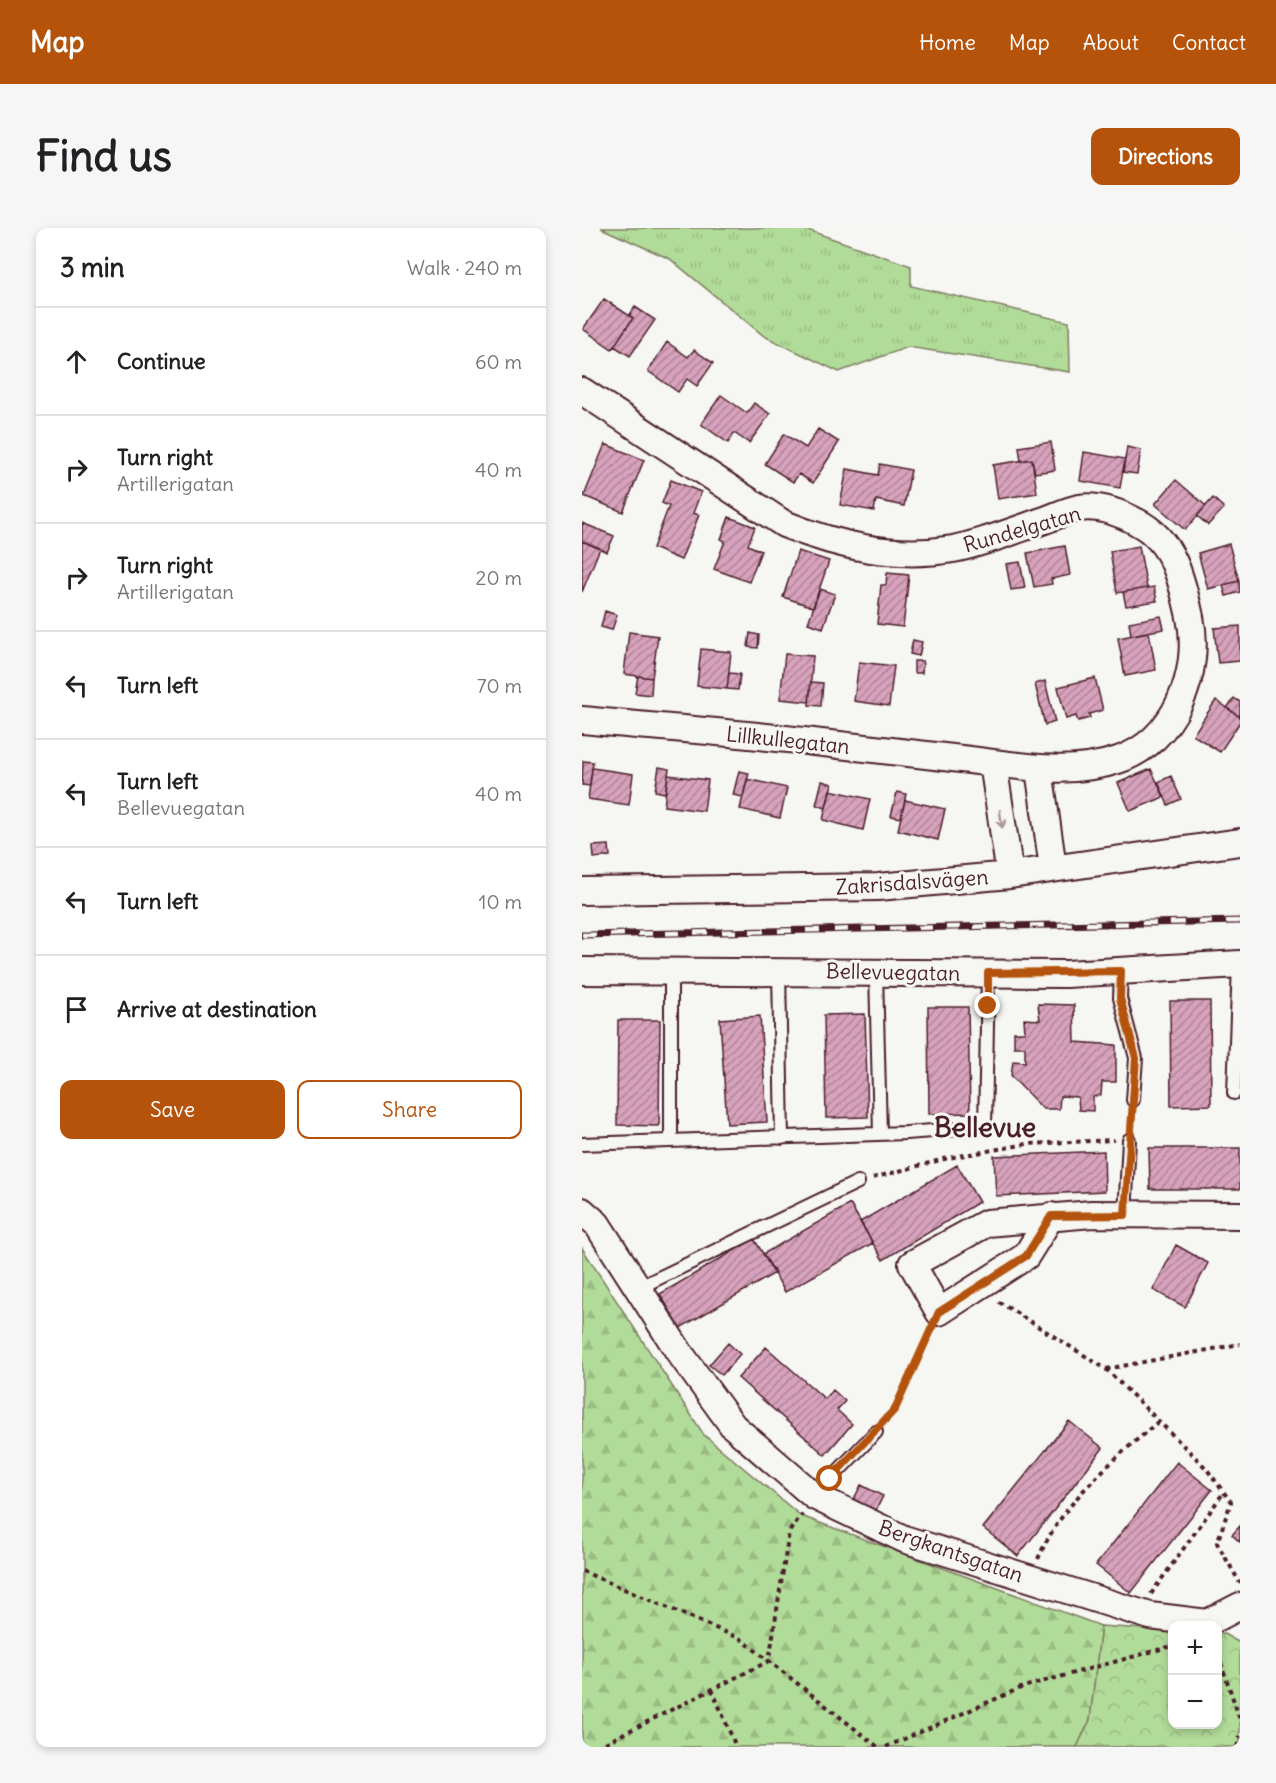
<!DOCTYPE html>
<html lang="en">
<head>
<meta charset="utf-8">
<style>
  body { margin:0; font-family:Delius,sans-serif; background:#f6f6f6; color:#202124 }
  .controls { position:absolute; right:18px; bottom:18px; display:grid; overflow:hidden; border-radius:12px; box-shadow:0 3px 9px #0003 }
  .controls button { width:54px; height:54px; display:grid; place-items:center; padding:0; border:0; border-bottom:2px solid #e0e0e0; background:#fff; color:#202124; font:30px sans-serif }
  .stop { position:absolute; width:18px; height:18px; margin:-14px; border:4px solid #b45309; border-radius:50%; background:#fff }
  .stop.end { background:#b45309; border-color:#fff; box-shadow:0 2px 6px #0008 }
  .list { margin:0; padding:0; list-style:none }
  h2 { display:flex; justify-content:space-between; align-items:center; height:78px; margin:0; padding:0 24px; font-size:26px }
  h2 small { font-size:20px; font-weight:400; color:#757577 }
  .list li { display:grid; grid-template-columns:39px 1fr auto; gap:18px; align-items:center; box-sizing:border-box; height:108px; padding:0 24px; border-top:2px solid #e0e0e0 }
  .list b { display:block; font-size:22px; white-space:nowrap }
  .list p { margin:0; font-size:20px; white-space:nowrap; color:#757577 }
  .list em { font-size:20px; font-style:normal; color:#757577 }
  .actions { display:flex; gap:12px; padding:18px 24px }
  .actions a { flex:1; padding:14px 0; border:2px solid #b45309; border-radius:12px; text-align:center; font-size:21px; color:#b45309 }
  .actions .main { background:#b45309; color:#fff }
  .icon { flex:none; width:33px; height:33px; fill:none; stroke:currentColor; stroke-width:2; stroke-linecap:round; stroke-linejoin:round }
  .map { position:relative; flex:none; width:658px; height:1519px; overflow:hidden; border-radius:12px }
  header { display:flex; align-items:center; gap:36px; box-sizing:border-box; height:84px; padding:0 30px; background:#b45309; color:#fff }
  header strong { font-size:28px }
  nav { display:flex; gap:33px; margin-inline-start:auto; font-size:21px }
  .intro { display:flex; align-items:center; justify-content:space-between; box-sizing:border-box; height:144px; padding:0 36px }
  h1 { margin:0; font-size:42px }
  .button { padding:15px 27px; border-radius:12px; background:#b45309; color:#fff; font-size:21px; font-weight:700 }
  main { display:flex; gap:36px; padding:0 36px }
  aside { flex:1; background:#fff; border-radius:12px; box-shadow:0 3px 9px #0003 }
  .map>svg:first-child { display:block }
  .grass { fill:url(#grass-tufts); stroke:#7e7d62; stroke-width:1.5 }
  .forest { fill:url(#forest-firs); stroke:#7e7d62; stroke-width:1.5 }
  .park { fill:url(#park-crowns); stroke:#7e7d62; stroke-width:1.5 }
  .building { fill:url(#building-hatch); stroke:#4a1f2b; stroke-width:1.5 }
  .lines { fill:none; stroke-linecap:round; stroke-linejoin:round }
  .service-casing { stroke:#4a1f2b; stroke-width:16 }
  .minor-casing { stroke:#4a1f2b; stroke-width:30 }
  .path { stroke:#4a1f2b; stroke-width:4; stroke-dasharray:4.5 4.5; stroke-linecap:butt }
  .service { stroke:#f6f6f2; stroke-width:12 }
  .minor { stroke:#f6f6f2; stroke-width:26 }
  .rail-casing { stroke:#4a1f2b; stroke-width:7 }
  .rail { stroke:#f6f6f2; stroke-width:4.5; stroke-dasharray:14; stroke-linecap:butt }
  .oneway { stroke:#a99598 }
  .route { stroke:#b45309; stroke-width:8 }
  .labels { text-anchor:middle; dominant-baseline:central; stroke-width:6; stroke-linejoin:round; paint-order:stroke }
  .street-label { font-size:21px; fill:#4a1f2b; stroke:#f6f6f2 }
  .district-label { font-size:27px; font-weight:bold; fill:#4a1f2b; stroke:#f6f6f2 }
</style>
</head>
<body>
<header>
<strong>Map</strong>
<nav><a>Home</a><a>Map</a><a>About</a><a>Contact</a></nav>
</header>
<div class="intro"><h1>Find us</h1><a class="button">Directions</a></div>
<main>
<aside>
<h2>3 min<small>Walk · 240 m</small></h2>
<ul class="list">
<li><svg class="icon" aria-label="ahead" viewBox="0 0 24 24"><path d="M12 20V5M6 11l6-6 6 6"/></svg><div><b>Continue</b></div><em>60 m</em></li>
<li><svg class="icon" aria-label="right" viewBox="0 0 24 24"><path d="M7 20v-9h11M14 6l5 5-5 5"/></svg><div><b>Turn right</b><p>Artillerigatan</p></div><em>40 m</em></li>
<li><svg class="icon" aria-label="right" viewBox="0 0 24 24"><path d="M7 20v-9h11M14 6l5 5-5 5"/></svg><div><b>Turn right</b><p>Artillerigatan</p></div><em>20 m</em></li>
<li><svg class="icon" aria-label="left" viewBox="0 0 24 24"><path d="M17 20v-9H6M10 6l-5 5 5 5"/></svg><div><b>Turn left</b></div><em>70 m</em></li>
<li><svg class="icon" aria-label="left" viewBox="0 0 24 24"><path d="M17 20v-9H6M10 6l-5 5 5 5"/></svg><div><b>Turn left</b><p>Bellevuegatan</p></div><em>40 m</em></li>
<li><svg class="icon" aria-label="left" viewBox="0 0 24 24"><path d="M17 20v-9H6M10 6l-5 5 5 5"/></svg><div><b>Turn left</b></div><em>10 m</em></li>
<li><svg class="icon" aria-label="arrive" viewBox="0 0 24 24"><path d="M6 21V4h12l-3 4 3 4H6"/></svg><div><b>Arrive at destination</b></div></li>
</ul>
<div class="actions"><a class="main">Save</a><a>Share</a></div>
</aside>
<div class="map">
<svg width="658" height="1519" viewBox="0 0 658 1519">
  <defs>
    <pattern id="grass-tufts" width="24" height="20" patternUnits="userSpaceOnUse" patternTransform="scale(1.5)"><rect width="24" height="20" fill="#b1db98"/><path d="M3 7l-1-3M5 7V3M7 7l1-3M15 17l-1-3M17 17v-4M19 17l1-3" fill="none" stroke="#9abc83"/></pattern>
    <pattern id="forest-firs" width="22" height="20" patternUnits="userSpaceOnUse" patternTransform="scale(1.5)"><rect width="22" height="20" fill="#b1db98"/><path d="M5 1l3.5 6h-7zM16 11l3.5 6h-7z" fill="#9abc83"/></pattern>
    <pattern id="park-crowns" width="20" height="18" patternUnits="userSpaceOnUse" patternTransform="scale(1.5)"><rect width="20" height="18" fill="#b1db98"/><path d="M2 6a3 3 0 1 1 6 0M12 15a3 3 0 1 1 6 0" fill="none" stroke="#9abc83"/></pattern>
    <pattern id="building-hatch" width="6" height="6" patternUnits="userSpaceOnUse" patternTransform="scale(1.5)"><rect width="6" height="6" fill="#d7a2bc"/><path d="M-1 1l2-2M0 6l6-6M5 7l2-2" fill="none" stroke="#b08399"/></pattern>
  </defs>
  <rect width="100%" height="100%" fill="#f6f6f2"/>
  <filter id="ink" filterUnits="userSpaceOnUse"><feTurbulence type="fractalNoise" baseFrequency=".0167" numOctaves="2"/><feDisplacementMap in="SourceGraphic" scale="12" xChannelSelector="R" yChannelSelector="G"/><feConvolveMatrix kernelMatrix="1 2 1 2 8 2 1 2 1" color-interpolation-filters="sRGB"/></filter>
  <g filter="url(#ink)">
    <path class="grass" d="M19,0H220L329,38V58L487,94L488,144L326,119L257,144L182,108L88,31Z"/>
    <path class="forest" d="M0,1020L122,1207L219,1288L519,1398L508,1492L495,1519H0Z"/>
    <path class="park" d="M519,1398L590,1403V1496H636V1406H642L658,1415V1519H495L508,1492Z"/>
    <path class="building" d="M22,71L51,90L30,121L1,101Z
      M53,79L73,92L48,128L32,118L51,90L47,88Z
      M85,114L106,129L112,122L131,135L115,158L105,151L96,164L66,143Z
      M139,167L165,185L172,175L188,186L167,215L152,205L146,215L119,196Z
      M236,201L257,214L231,255L217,246L211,254L183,236L202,206L224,220Z
      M469,214L473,242L453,245L450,231L439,233L437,219Z
      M23,216L62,232L41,284L2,268Z
      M545,219L559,222L555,246L541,244Z
      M502,224L543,231L538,260L498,253Z
      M450,231L455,265L416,271L411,237Z
      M298,236L329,242L322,278L294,272L292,283L258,277L265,241L296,247Z
      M89,252L119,264L111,285L117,287L99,332L71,320L87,278L80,275Z
      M594,252L624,278L603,302L573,276Z
      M631,270L642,280L626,297L615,288Z
      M147,289L173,299L166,317L179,323L167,354L132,341L143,313L139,311Z
      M0,295L32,308L25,324L0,313Z
      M0,313L18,320L0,364Z
      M647,316L657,353L626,361L616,325Z
      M483,318L488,347L469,351L470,356L452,359L445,325Z
      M557,318L565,360L535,365L528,323Z
      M216,323L247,333L231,379L201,369Z
      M438,334L443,360L429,362L424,336Z
      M305,345L327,347L321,399L295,396L299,357H304Z
      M657,353L658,364L644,368L641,357Z
      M572,359L575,373L544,378L541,364Z
      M238,361L253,366L241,400L226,395Z
      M23,383L35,387L30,402L19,399Z
      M579,388L582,401L549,407L547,394Z
      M658,398V433L636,435L632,400Z
      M47,404L76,408L70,450L42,446Z
      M567,404L574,442L543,448L536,410Z
      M168,405L177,407L176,420L166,419Z
      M331,412L340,414L337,428L328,426Z
      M119,421L149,424L145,461L115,458Z
      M203,426L231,428L227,474L198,471Z
      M332,433H341L340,445H332Z
      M277,434L312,438L307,478L272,473Z
      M147,445L158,446L156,462L145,461Z
      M56,448L70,450L69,467L53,465Z
      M513,450L521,482L507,486L508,490L496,493L494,488L484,491L476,459Z
      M463,453L473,494L463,497L453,456Z
      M229,454L241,455L239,478L227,477Z
      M652,470L658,474V489L645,480Z
      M634,472L658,489V494L638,524L611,507Z
      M1,533L11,534L8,558L0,557Z
      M77,539L87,541L83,565L73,563Z
      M10,540L51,546L47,577L6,571Z
      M569,541L582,569L548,583L536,555Z
      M157,543L167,545L161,569L151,567Z
      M86,547L126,552L122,583L82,578Z
      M589,548L599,571L586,577L576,554Z
      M165,551L205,560L198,590L158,581Z
      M240,553L250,556L244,580L234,577Z
      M248,562L288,571L281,602L241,592Z
      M315,564L324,566L319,590L309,588Z
      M323,572L363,581L356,612L316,602Z
      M27,617L28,628L12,630L11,618Z
      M588,773H628L629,877L589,878Z
      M456,776L492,777L493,814L534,817V854H520L519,867L511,869V883L497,882L496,869L478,868L477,881H461L429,848L431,833L443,834V819H432V804H443L442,791L458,792Z
      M346,779H386L388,885L347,886Z
      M283,786L286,889L244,890L242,787Z
      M178,788L185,894L145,896L138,791Z
      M36,792H78L77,898L35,897Z
      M567,920H658V961H568Z
      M522,923L523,963L414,968L412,928Z
      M375,937L397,974L301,1032L278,994Z
      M268,976L291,1015L203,1064L181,1026Z
      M172,1011L193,1045L98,1100L78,1066Z
      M594,1017L626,1035L603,1079L571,1062Z
      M146,1115L158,1126L140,1147L127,1137Z
      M184,1119L243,1171L251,1162L263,1173L255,1182L270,1196L243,1227L156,1150Z
      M487,1193L521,1220L436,1328L401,1300Z
      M595,1234L630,1262L549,1365L514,1337Z
      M279,1257L301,1268L291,1288L269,1277Z
      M658,1298V1314L650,1307Z"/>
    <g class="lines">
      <g class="service-casing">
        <path id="service" d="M89,742V913
          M197,742L200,910
          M539,743L538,770L554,830L551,872
          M294,744L298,906
          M652,865L657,736
          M0,916L324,905L403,899L406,745
          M543,987L547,912
          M56,1060L276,954
          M232,1268L294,1204"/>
      </g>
      <g class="minor-casing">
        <path id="minor" d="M0,163L202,296C257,318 312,331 371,321C402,315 433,302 463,292C474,288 486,282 497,280C516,277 538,285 555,294C591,312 600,352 608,389C620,444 593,513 536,532C488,548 437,538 388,532C344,527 300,522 257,517C171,506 86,500 0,492
          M411,535L428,647
          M457,541L471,640
          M0,663L296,659L428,647L658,614
          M0,743L484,746L658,736
          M0,983L15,996L97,1124L151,1198L232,1268L322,1311L568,1388L625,1395L658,1378
          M469,988L444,1028L357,1084L330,1036L405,995L510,986L658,987"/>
      </g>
      <path class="path" d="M291,950L366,930L445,916L532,912
        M417,1074L524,1141L624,1240L649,1274L635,1315L658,1355
        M524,1141L658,1116
        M304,1192L313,1181L347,1105
        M456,1331C480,1274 531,1232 577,1193
        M0,1343L159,1411L296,1519
        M569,1366L642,1264
        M636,1426L658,1492
        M130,1461L154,1519
        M15,1519L187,1433L207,1304L220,1286
        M304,1519L441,1459L590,1418
        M655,1519L658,1508"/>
      <use href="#service" class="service"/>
      <use href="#minor" class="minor"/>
      <g class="rail-casing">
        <path id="rail" d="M0,707L658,693"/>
      </g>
      <use href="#rail" class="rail"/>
    </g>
    <defs><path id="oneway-shaft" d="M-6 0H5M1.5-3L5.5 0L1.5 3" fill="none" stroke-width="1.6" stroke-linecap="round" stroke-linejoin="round" transform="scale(1.5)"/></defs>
    <use class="oneway" href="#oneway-shaft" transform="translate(419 591) rotate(82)"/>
  </g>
  <g class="lines" filter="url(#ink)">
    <path class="route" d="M248,1251L313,1181L357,1084L444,1028L469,988L543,987L554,830L538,770L539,743L406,745V778"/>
  </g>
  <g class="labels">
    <g class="street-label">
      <text transform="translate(440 301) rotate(-16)">Rundelgatan</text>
      <text transform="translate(206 512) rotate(6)">Lillkullegatan</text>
      <text transform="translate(330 654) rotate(-4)">Zakrisdalsvägen</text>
      <text transform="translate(311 744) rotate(1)">Bellevuegatan</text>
      <text transform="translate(369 1323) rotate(19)">Bergkantsgatan</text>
    </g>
    <g class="district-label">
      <text x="403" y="899">Bellevue</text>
    </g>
  </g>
</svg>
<div class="controls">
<button>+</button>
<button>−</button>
</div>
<div class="stop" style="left:248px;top:1251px"></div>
<div class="stop end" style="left:406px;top:778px"></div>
</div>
</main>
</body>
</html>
